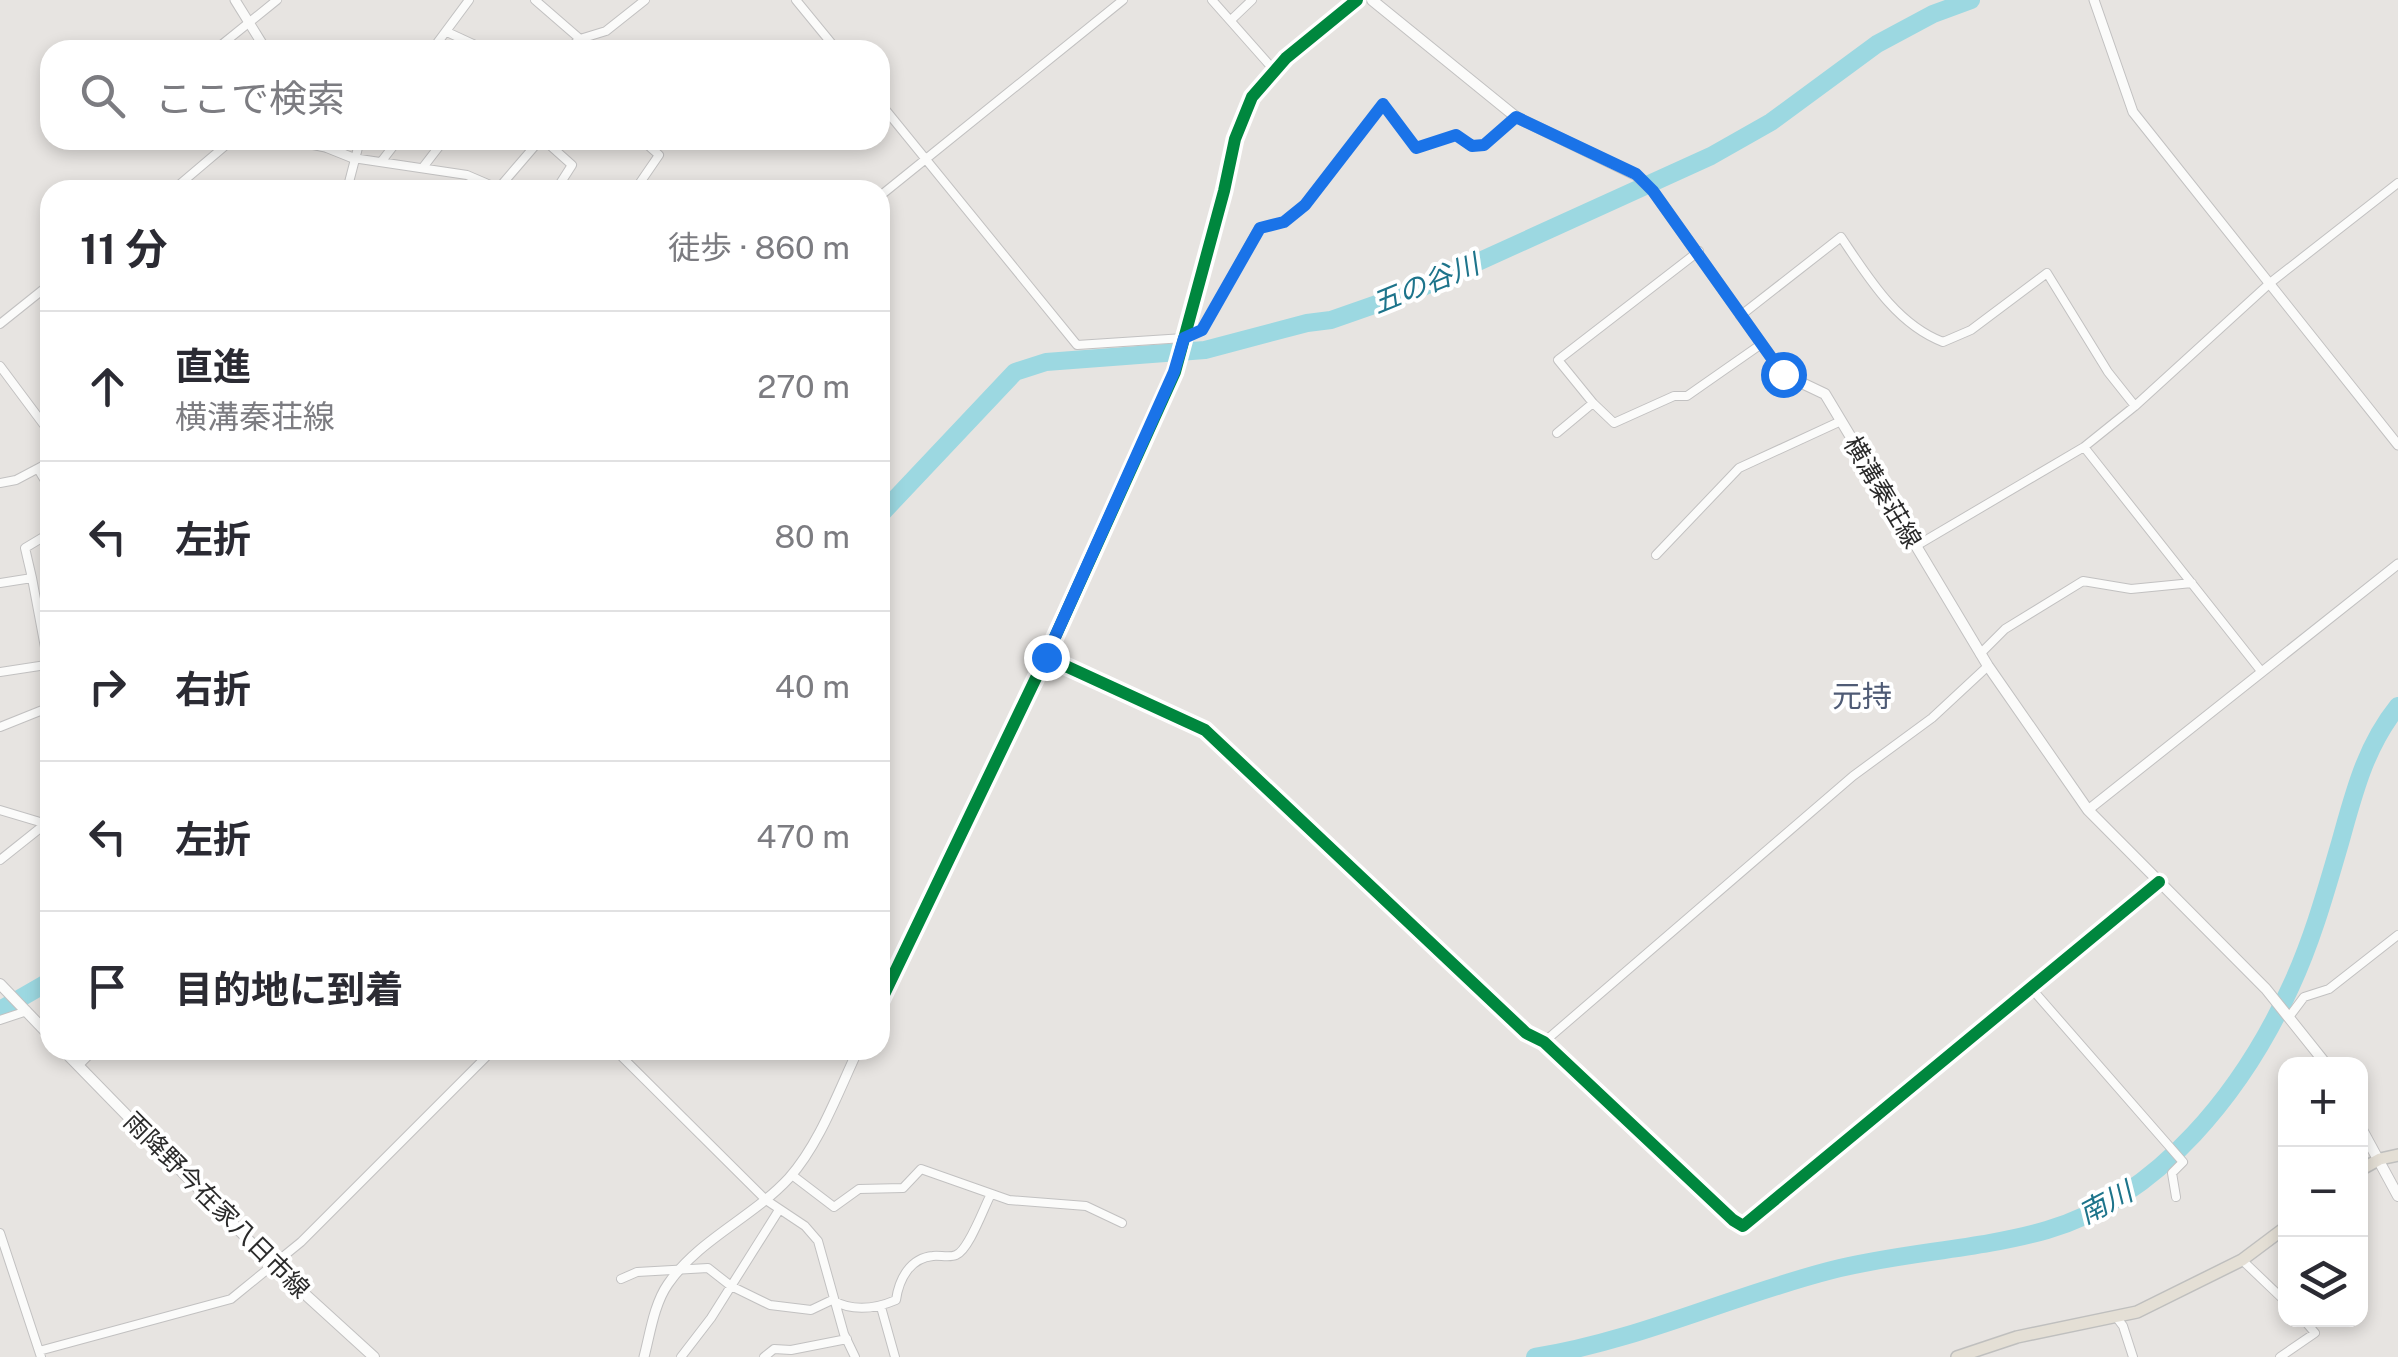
<!DOCTYPE html>
<html lang="ja">
<head>
<meta charset="utf-8">
<style>
  body { margin:0; font-family:"Public Sans","Noto Sans JP",sans-serif; background:#f2f2f3; color:#2b2b33 }
  .controls { position:absolute; right:30px; bottom:30px; display:grid; overflow:hidden; border-radius:20px; box-shadow:0 5px 15px #0003 }
  .controls button { width:90px; height:90px; display:grid; place-items:center; padding:0; border:0; border-bottom:2px solid #e1e1e2; background:#fff; color:#2b2b33; font:50px sans-serif }
  .stop { position:absolute; width:30px; height:30px; margin:-22px; border:8px solid #1a73e8; border-radius:50%; background:#fff }
  .stop.end { background:#1a73e8; border-color:#fff; box-shadow:0 2px 10px #0008 }
  .list { margin:0; padding:0; list-style:none }
  h2 { display:flex; justify-content:space-between; align-items:center; height:130px; margin:0; padding:0 40px; font-size:42px }
  h2 small { font-size:32px; font-weight:400; color:#7c7c81 }
  .list li { display:grid; grid-template-columns:65px 1fr auto; gap:30px; align-items:center; box-sizing:border-box; height:150px; padding:0 40px; border-top:2px solid #e1e1e2 }
  .list b { display:block; font-size:38px; white-space:nowrap }
  .list p { margin:0; font-size:32px; white-space:nowrap; color:#7c7c81 }
  .list em { font-size:32px; font-style:normal; color:#7c7c81 }
  .icon { flex:none; width:55px; height:55px; fill:none; stroke:currentColor; stroke-width:2; stroke-linecap:round; stroke-linejoin:round }
  .map { position:relative; flex:none; width:2398px; height:1357px; overflow:hidden }
  .search { position:absolute; background:#fff; box-shadow:0 5px 15px #0003; left:40px; top:40px; width:850px; height:110px; display:flex; align-items:center; gap:25px; box-sizing:border-box; padding:0 35px; border-radius:30px; color:#7c7c81; font-size:38px }
  .panel { position:absolute; background:#fff; box-shadow:0 5px 15px #0003; left:40px; top:180px; width:850px; height:880px; border-radius:30px }
  .map>svg:first-child { display:block }
  .lines { fill:none; stroke-linecap:round; stroke-linejoin:round }
  .river { stroke:#9cd8e1; stroke-width:18 }
  .minor-casing { stroke:#c2c1c1; stroke-width:10 }
  .tertiary-casing { stroke:#c2c1c1; stroke-width:11 }
  .secondary-casing { stroke:#c2c1c1; stroke-width:12 }
  .primary-casing { stroke:#bfbfbe; stroke-width:14 }
  .minor { stroke:#fbfbfa; stroke-width:8 }
  .tertiary { stroke:#fbfbfa; stroke-width:9 }
  .secondary { stroke:#fbfbfa; stroke-width:10 }
  .primary { stroke:#e4dfd5; stroke-width:11 }
  .cycleway-casing { stroke:#fff; stroke-width:19 }
  .cycleway { stroke:#00873e; stroke-width:12 }
  .route { stroke:#1a73e8; stroke-width:12 }
  .labels { text-anchor:middle; dominant-baseline:central; stroke-width:8; stroke-linejoin:round; paint-order:stroke }
  .street-label { font-size:25px; fill:#2a2a2a; stroke:#fff }
  .water-label { font-size:28px; font-style:italic; fill:#1d748b; stroke:#fff }
  .quarter-label { font-size:30px; fill:#4f5b75; stroke:#fff }
</style>
</head>
<body>
<div class="map">
<svg width="2398" height="1357" viewBox="0 0 2398 1357">
  <rect width="100%" height="100%" fill="#e7e4e1"/>
  <g class="lines">
    <path class="river" d="M880,515L1015,372L1046,362L1205,350L1307,323L1331,320L1414,291L1711,156L1771,122L1877,44L1933,14L1971,0
      M0,1010L50,981
      M1535,1357C1640,1340 1730,1296 1832,1270C1903,1252 1977,1250 2047,1230C2160,1197 2244,1089 2291,986C2312,941 2326,891 2340,843C2354,793 2365,747 2398,706"/>
    <g class="minor-casing">
      <path id="minor" d="M535,0L580,39
        M796,0L837,50
        M1212,0L1274,70
        M1231,20L1252,0
        M447,32L486,50
        M215,50L277,0
        M432,50L469,0
        M567,50L580,39L606,31L645,0
        M880,103L1077,345L1184,338L1202,330L1259,228L1284,222L1305,205L1383,104L1416,148L1457,135L1472,146L1484,145L1516,117
        M288,140L328,148
        M544,140L572,165L556,190
        M353,158L467,175L502,190
        M381,162L398,140
        M424,166L444,140
        M173,190L232,140
        M347,190L360,140
        M497,190L540,140
        M635,190L659,155L642,140
        M880,196L1123,0
        M1740,316L1841,237C1868,277 1896,324 1943,342L1971,330L2047,273L2108,372L2135,406
        M0,324L50,284
        M0,366L50,433
        M1593,403L1614,423L1674,396H1687L1760,345
        M1557,433L1593,403L1558,360L1699,251
        M2084,447L2261,671
        M38,469L50,489
        M0,483L16,480L50,462
        M1916,546L2084,447L2135,406L2270,283L2398,183
        M1656,555L1739,468L1841,421
        M32,578L25,548L50,533
        M0,583L32,578L50,674
        M1980,654L2005,629L2083,581L2131,589L2192,583
        M1046,657L1205,730L1526,1033L1544,1042L1733,1220L1743,1226L2159,882
        M0,672L46,665
        M0,727L50,707
        M0,810L50,825
        M0,860L44,825
        M2031,988L2183,1162L2172,1173L2176,1197
        M2289,1017L2304,997L2329,989L2398,935
        M0,1020L27,1011
        M1544,1042L1853,776L1932,718L1988,666
        M615,1050L766,1200L805,1226L818,1241L844,1334L855,1357
        M78,1066L94,1050
        M792,1175L834,1207L859,1189L903,1188L921,1169L1009,1200L1086,1206L1122,1223
        M0,1233L41,1357
        M2242,1260L2286,1302
        M621,1279L637,1272L708,1268L731,1286L770,1305L811,1310L832,1300C853,1312 875,1309 896,1300C899,1279 910,1258 933,1256C939,1255 950,1258 956,1255C969,1250 984,1207 991,1194
        M881,1307L895,1357
        M2117,1318L2123,1326L2133,1357
        M39,1351L231,1299L301,1242L493,1050
        M681,1357L711,1318L779,1210
        M764,1357L774,1349L791,1350L847,1339
        M2280,1357L2315,1333L2304,1320"/>
    </g>
    <g class="tertiary-casing">
      <path id="tertiary" d="M235,0L266,50
        M2094,0L2133,112L2398,445
        M323,140L328,148L353,158
        M2088,810L2398,564
        M880,1003L1046,657L1175,372L1224,191L1235,139L1252,97L1286,58L1357,0
        M644,1357C650,1334 654,1304 668,1284C699,1239 752,1218 789,1178C820,1143 838,1092 858,1050"/>
    </g>
    <g class="secondary-casing">
      <path id="secondary" d="M1372,0L1516,117L1636,175L1653,191L1783,374L1825,394L1988,666L2088,810L2266,989L2326,1064
        M0,984L50,1036
        M63,1050L273,1265L374,1357
        M2360,1126L2398,1196"/>
    </g>
    <g class="primary-casing">
      <path id="primary" d="M2360,1170L2380,1159L2398,1155
        M1957,1357L2017,1337L2137,1312L2242,1260L2286,1227"/>
    </g>
    <use href="#minor" class="minor"/>
    <use href="#tertiary" class="tertiary"/>
    <use href="#secondary" class="secondary"/>
    <use href="#primary" class="primary"/>
    <g class="cycleway-casing">
      <path id="cycleway" d="M1046,657L1205,730L1526,1033L1544,1042L1733,1220L1743,1226L2159,882
        M880,1003L1046,657L1175,372L1224,191L1235,139L1252,97L1286,58L1357,0"/>
    </g>
    <use href="#cycleway" class="cycleway"/>
  </g>
  <g class="lines">
    <path class="route" d="M1046,657L1174,372L1184,338L1202,330L1260,228L1284,222L1305,205L1383,104L1416,148L1456,135L1472,146L1484,145L1516,117L1636,174L1653,191L1783,374"/>
  </g>
  <g class="labels">
    <g class="street-label">
      <text transform="translate(1883 492) rotate(59)">横溝秦荘線</text>
      <text transform="translate(217 1205) rotate(45)">雨降野今在家八日市線</text>
    </g>
    <g class="water-label">
      <text transform="translate(1425 283) rotate(-22)">五の谷川</text>
      <text transform="translate(2105 1202) rotate(-28)">南川</text>
    </g>
    <g class="quarter-label">
      <text x="1862" y="696">元持</text>
    </g>
  </g>
</svg>
<div class="controls">
<button>+</button>
<button>−</button>
<button><svg class="icon" aria-label="layers" viewBox="0 0 24 24"><path d="M12 4l9 5-9 5-9-5zM3 14l9 5 9-5"/></svg></button>
</div>
<div class="stop" style="left:1783px;top:374px"></div>
<div class="stop end" style="left:1046px;top:657px"></div>
<div class="search"><svg class="icon" aria-label="search" viewBox="0 0 24 24"><circle cx="10" cy="10" r="6"/><path d="M15 15l6 6"/></svg>ここで検索</div>
<section class="panel">
<h2>11 分<small>徒歩 · 860 m</small></h2>
<ul class="list">
<li><svg class="icon" aria-label="ahead" viewBox="0 0 24 24"><path d="M12 20V5M6 11l6-6 6 6"/></svg><div><b>直進</b><p>横溝秦荘線</p></div><em>270 m</em></li>
<li><svg class="icon" aria-label="left" viewBox="0 0 24 24"><path d="M17 20v-9H6M10 6l-5 5 5 5"/></svg><div><b>左折</b></div><em>80 m</em></li>
<li><svg class="icon" aria-label="right" viewBox="0 0 24 24"><path d="M7 20v-9h11M14 6l5 5-5 5"/></svg><div><b>右折</b></div><em>40 m</em></li>
<li><svg class="icon" aria-label="left" viewBox="0 0 24 24"><path d="M17 20v-9H6M10 6l-5 5 5 5"/></svg><div><b>左折</b></div><em>470 m</em></li>
<li><svg class="icon" aria-label="arrive" viewBox="0 0 24 24"><path d="M6 21V4h12l-3 4 3 4H6"/></svg><div><b>目的地に到着</b></div></li>
</ul>
</section>
</div>
</body>
</html>
